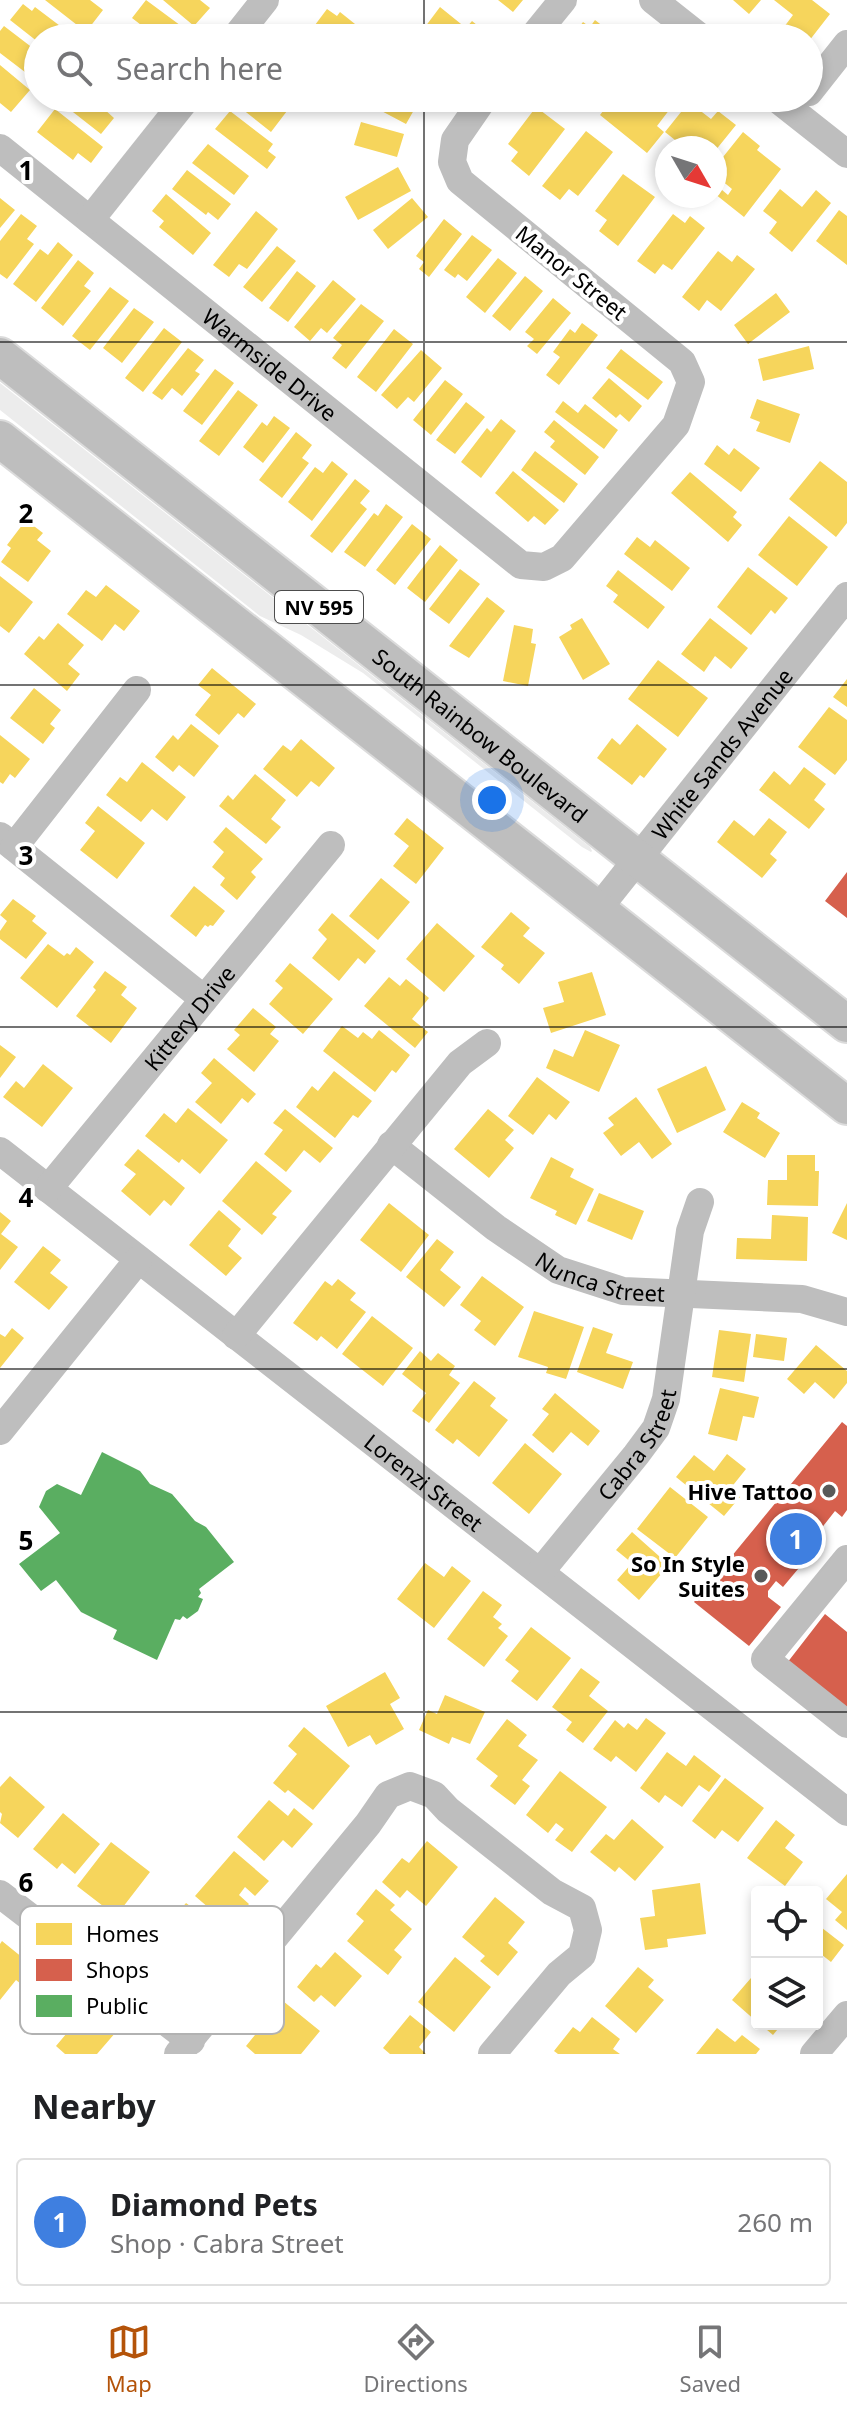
<!DOCTYPE html>
<html lang="en">
<head>
<meta charset="utf-8">
<style>
  body { margin:0; font-family:"Noto Sans",sans-serif; background:#f2f2f2; color:#202124 }
  .controls { position:absolute; right:24px; bottom:24px; display:grid; overflow:hidden; border-radius:8px; box-shadow:0 4px 12px #0003 }
  .controls button { width:72px; height:72px; display:grid; place-items:center; padding:0; border:0; border-bottom:2px solid #e0e0e0; background:#fff; color:#202124; font:40px sans-serif }
  .compass { position:absolute; left:655px; top:136px; width:72px; height:72px; border-radius:50%; background:#fff; box-shadow:0 4px 12px #0003; rotate:129deg }
  .you { position:absolute; left:492px; top:800px; width:28px; height:28px; margin:-20px; border:6px solid #fff; border-radius:50%; background:#1a73e8; box-shadow:0 0 0 12px #1a73e833 }
  .badge { display:grid; place-items:center; width:52px; height:52px; border-radius:50%; background:#b45309; color:#fff; font-size:26px; font-weight:700 }
  .pin { position:absolute; translate:-50% -50%; border:4px solid #fff; box-shadow:0 2px 8px #0006 }
  .list { margin:0; padding:0; list-style:none }
  h2 { display:flex; justify-content:space-between; align-items:center; height:104px; margin:0; padding:0 32px; font-size:34px }
  h2 small { font-size:26px; font-weight:400; color:#757577 }
  .list li { display:grid; grid-template-columns:52px 1fr auto; gap:24px; align-items:center; box-sizing:border-box; height:128px; margin:0 16px 16px; padding:0 16px; border:2px solid #e0e0e0; border-radius:8px }
  .list b { display:block; font-size:30px; white-space:nowrap }
  .list p { margin:0; font-size:26px; white-space:nowrap; color:#757577 }
  .list em { font-size:26px; font-style:normal; color:#757577 }
  .icon { flex:none; width:44px; height:44px; fill:none; stroke:currentColor; stroke-width:2; stroke-linecap:round; stroke-linejoin:round }
  .map { position:relative; flex:none; width:847px; height:2054px; overflow:hidden }
  .search { position:absolute; background:#fff; box-shadow:0 4px 12px #0003; left:24px; right:24px; top:24px; height:88px; display:flex; align-items:center; gap:20px; box-sizing:border-box; padding:0 28px; border-radius:44px; color:#757577; font-size:30px }
  .sheet { height:248px; background:#fff }
  nav { display:flex; justify-content:space-around; align-items:center; box-sizing:border-box; height:112px; border-top:2px solid #e0e0e0; background:#fff; font-size:22px; color:#757577 }
  nav a { display:grid; justify-items:center; gap:4px }
  nav .on { color:#b45309 }
  .map>svg:first-child { display:block }
  .green { fill:#ececec }
  .homes { fill:#f6d55c }
  .shops { fill:#d6604d }
  .public { fill:#5aae61 }
  .lines { fill:none; stroke-linecap:round; stroke-linejoin:round }
  .major-casing { stroke:#dbdbdb; stroke-width:40 }
  .minor { stroke:#bebebe; stroke-width:28 }
  .major { stroke:#bebebe; stroke-width:36 }
  .grid { fill:none; stroke:#000; stroke-width:2; stroke-opacity:0.55 }
  .poi-dot { fill:#595959; stroke:#fff; stroke-width:3 }
  .labels { text-anchor:middle; dominant-baseline:central; stroke-width:8; stroke-linejoin:round; paint-order:stroke }
  .shield { fill:#fff; stroke:#4c4c4c; stroke-width:2 }
  .shield-label { font-size:20px; font-weight:bold; fill:#000 }
  .street-label { font-size:22px; fill:#000; stroke:#fff }
  .poi-label { font-size:22px; font-weight:bold; fill:#000; stroke:#fff; text-anchor:end }
  .key { fill:#fff; stroke:#b2b2b2; stroke-width:2 }
  .key-label { font-size:22px; fill:#000 }
  .grid-label { font-size:26px; text-anchor:middle; font-weight:bold; fill:#000; stroke:#fff; stroke-width:8; stroke-linejoin:round; paint-order:stroke }
</style>
</head>
<body>
<div class="map">
<svg width="847" height="2054" viewBox="0 0 847 2054">
  <rect width="100%" height="100%" fill="#fff"/>
  <path class="green" d="M0,383L590,847L592,851L591,852L582,847L363,673L301,635L260,616L0,410Z"/>
  <path class="homes" d="M45,0H90L103,10L86,32Z
    M146,0L192,34L189,38H158L132,18Z
    M163,0H200L210,8L194,26Z
    M498,0H523L513,12Z
    M733,0H761L749,14Z
    M774,0H812L830,14L809,41V38H782L778,35L793,15Z
    M23,4L32,11L35,7L76,38H38V42L10,20Z
    M440,7L466,28L472,21L487,33L483,38H440L425,27Z
    M327,9L337,16L340,12L365,32L360,38H332L315,25Z
    M595,20L618,38H571L583,22L590,27Z
    M4,26L38,52V82L0,53V31Z
    M296,28L309,38H288Z
    M0,65L30,90L11,112L0,103Z
    M70,98L80,100L82,98H96L106,106L104,109L114,118L101,134L64,105Z
    M116,98H138L130,109Z
    M243,98H270L287,111L271,132L237,105Z
    M357,98H408L418,103L406,124Z
    M613,98H665L673,105L657,126L664,132L647,153L600,115Z
    M689,102L711,119L718,111L736,125L715,151V148H685L665,132Z
    M536,107L565,129L529,176L511,161L518,152L508,144Z
    M55,109L103,147L91,163L78,153L73,160L37,132Z
    M230,111L273,144L268,151L276,157L267,169L215,129Z
    M361,122L404,134L397,157L354,145Z
    M586,131L613,152L578,196L569,189L560,200L542,186Z
    M743,132L760,146L757,150L781,169L744,217L715,194V184L728,195L732,189L715,175V167Z
    M208,144L249,176L234,195L192,163Z
    M398,167L411,191L358,220L345,197Z
    M187,170L231,204L218,220L208,212L206,215L172,189Z
    M623,174L655,197L618,246L599,231L607,220L595,211Z
    M780,189L802,207L816,190L831,203L792,252L769,233L777,222L763,211Z
    M166,194L211,233L193,255L159,227L164,221L152,211Z
    M0,198L15,210L0,228Z
    M412,198L428,217L388,249L373,230Z
    M839,210L847,216V265L816,241Z
    M256,211L278,229L247,269L239,264L229,277L213,265Z
    M21,214L37,226L27,239L34,244L7,279L0,274V241Z
    M673,214L685,223L690,216L705,228L672,270L663,264L655,274L637,261Z
    M444,219L462,234L429,277L419,269L424,262L416,256Z
    M472,235L492,250L467,281L458,274L455,278L444,270Z
    M58,242L73,255L36,302L13,284L40,249L48,255Z
    M277,246L296,261L262,302L243,287Z
    M718,251L732,262L737,255L755,269L721,311L707,300L699,311L682,297Z
    M498,258L517,273L485,313L466,297Z
    M78,260L94,273L84,286L91,291L63,326L41,308Z
    M297,271L316,286L288,322L269,308Z
    M525,276L543,291L510,331L492,316Z
    M333,280L356,299L327,333L321,328L310,341L294,327Z
    M110,287L129,301L90,350L72,336Z
    M776,293L790,312L748,344L734,325Z
    M553,298L571,313L537,354L527,346L534,339L525,332Z
    M361,304L384,321L346,369L332,358L342,345L333,338Z
    M134,308L154,322L122,363L103,348Z
    M582,323L598,335L559,385L546,375L560,357L553,352L570,329L575,333Z
    M164,328L182,342L143,392L125,378Z
    M394,329L413,344L376,392L357,377Z
    M809,346L814,369L763,381L758,359Z
    M188,348L204,360L195,371L200,374L182,396L172,388L162,400L152,393Z
    M621,349L663,382L648,400L606,368Z
    M421,350L442,368L414,402L408,397L397,409L381,395Z
    M215,369L234,383L202,425L183,411Z
    M609,378L642,406L629,422L620,414L616,418L592,398Z
    M445,380L463,394L431,435L413,420Z
    M238,390L258,405L219,456L199,441Z
    M757,399L800,414L790,443L756,431L760,422L750,418Z
    M563,401L578,413L585,404L618,430L604,449L555,412Z
    M466,402L485,417L455,454L436,440Z
    M274,416L290,428L263,463L243,447L262,422L267,426Z
    M501,419L516,431L481,478L461,462L487,428L491,432Z
    M554,420L599,457L585,475L550,447L555,441L544,432Z
    M296,432L312,445L302,458L309,463L282,498L259,480Z
    M717,445L729,455L734,448L760,468L741,492L704,464Z
    M535,451L578,484L564,503L521,470Z
    M332,461L348,474L312,521L288,502L315,467L323,473Z
    M820,461L847,482V523L836,537L789,499Z
    M513,471L559,510L545,525L534,516L528,522L495,493Z
    M690,472L737,512L733,517L742,525L728,542L671,493Z
    M355,479L370,491L360,503L367,509L332,553L310,536Z
    M386,504L403,517L365,567L344,552L374,513L378,516Z
    M789,516L828,547L797,586L758,555Z
    M26,520L43,533L37,540L51,551L28,582L1,562L11,548L7,545Z
    M412,524L431,539L395,585L376,570Z
    M637,537L650,547L655,540L690,568L672,591L624,554Z
    M440,545L458,560L425,602L407,588Z
    M748,567L788,598L775,614L771,610L751,635L717,607Z
    M460,569L480,584L449,624L429,609Z
    M618,570L665,607L648,629L613,602L618,595L606,586Z
    M0,576L33,602L9,633L0,626Z
    M106,585L140,611L124,631L115,624L102,641L67,614L86,590L96,597Z
    M487,597L505,611L469,658L449,646Z
    M582,618L610,664L583,680L559,637L572,629L570,625Z
    M710,618L748,648L731,669L715,656L704,672L681,654Z
    M58,623L84,645L68,664L80,674L67,691L24,654L39,636L44,640Z
    M514,625L533,629L531,643L536,644L528,686L503,681Z
    M658,660L708,698L678,737L628,699Z
    M212,668L256,704L244,718L238,713L219,735L195,715L211,695L198,685Z
    M847,679V707L833,697Z
    M34,688L61,710L50,724L55,728L43,744L10,718Z
    M829,707L847,720V760L835,775L798,747Z
    M191,724L219,746L194,777L179,765L173,772L155,757L173,735L178,740Z
    M637,724L667,749L644,778L640,775L632,785L597,758L612,738L620,745Z
    M0,735L30,759L15,778L10,774L3,784L0,782Z
    M301,739L335,768L319,787L311,781L297,797L263,769L283,745L291,751Z
    M142,762L186,797L167,821L152,809L141,822L106,795L120,777L127,782Z
    M804,767L826,784L814,800L825,809L809,829L759,790L774,771L790,785Z
    M255,774L286,800L271,819L281,827L266,844L219,806L228,795L233,800Z
    M98,806L145,843L117,879L80,850L95,831L85,823Z
    M407,818L444,848L416,884L393,866L409,846L394,834Z
    M769,818L787,832L770,854L777,860L762,878L717,842L734,820L754,836Z
    M226,827L263,859L251,872L256,877L237,900L220,885L225,878L212,867L224,852L213,842Z
    M381,878L410,902L378,940L349,916Z
    M194,886L225,911L213,926L210,925L208,927L205,925L196,937L170,916Z
    M13,899L36,916L32,921L47,933L26,959L0,939V931L7,921L0,915Z
    M511,912L530,928L523,936L545,953L519,984L501,969L504,965L481,947Z
    M332,913L376,951L365,964L358,958L339,981L312,958L327,939L318,930Z
    M437,923L475,956L444,992L406,959Z
    M48,944L64,956L67,953L70,955L76,947L94,962L57,1008L20,978Z
    M290,963L333,999L303,1034L269,1004L283,988L275,981Z
    M105,971L127,987L121,995L137,1008L111,1043L76,1016L96,990L93,987Z
    M592,972L606,1015L551,1033L543,1008L564,1002L558,982Z
    M389,977L400,986L406,979L429,998L412,1019L428,1032L415,1048L364,1006Z
    M253,1008L276,1027L270,1034L279,1041L254,1072L227,1049L240,1035L234,1030Z
    M342,1026L358,1038L363,1032L372,1039L379,1030L410,1055L396,1073L392,1070L375,1092L323,1051Z
    M585,1030L620,1045L599,1092L546,1068L554,1049L573,1057Z
    M0,1045L16,1057L0,1078Z
    M214,1058L256,1094L248,1103L242,1098L221,1124L195,1102L212,1083L201,1073Z
    M43,1064L73,1088L42,1127L3,1097L16,1081L24,1088Z
    M706,1066L726,1110L677,1133L657,1089Z
    M334,1071L372,1101L358,1118L353,1115L335,1138L296,1107L312,1086L318,1091Z
    M537,1077L570,1102L556,1120L549,1114L533,1135L508,1116Z
    M636,1097L672,1144L652,1159L639,1142L621,1156L603,1133L614,1125L608,1118Z
    M742,1102L760,1113L757,1118L780,1133L765,1158L723,1132Z
    M188,1108L228,1140L200,1174L182,1159L179,1163L145,1136L164,1113L176,1123Z
    M285,1109L333,1148L320,1163L304,1150L286,1172L264,1154L283,1130L273,1123Z
    M488,1109L514,1130L505,1140L514,1148L489,1178L454,1149Z
    M138,1149L185,1188L171,1206L164,1200L150,1216L121,1191L136,1174L124,1165Z
    M787,1155H815V1171H819L818,1206L767,1205L768,1180H787Z
    M551,1157L574,1169L570,1177L594,1189L576,1225L555,1215L557,1211L530,1198Z
    M256,1161L292,1191L272,1214L277,1217L262,1235L222,1201Z
    M599,1193L644,1211L632,1240L587,1221Z
    M389,1203L429,1235L401,1272L360,1240Z
    M847,1203V1240L832,1233Z
    M219,1210L241,1229L228,1246L242,1258L226,1276L189,1245Z
    M0,1212L11,1221L1,1234L18,1247L0,1270Z
    M772,1215L808,1217L807,1261L736,1259L737,1238L771,1239Z
    M437,1239L454,1252L440,1270L461,1287L444,1307L406,1277Z
    M43,1246L61,1260L50,1273L68,1287L49,1310L14,1282Z
    M482,1276L524,1307L495,1346L474,1330L481,1321L460,1305Z
    M338,1279L356,1293L350,1300L366,1312L337,1349L321,1336L317,1341L293,1323L325,1281L332,1286Z
    M534,1311L584,1327L566,1379L546,1373L548,1367L518,1357Z
    M372,1316L413,1348L383,1386L342,1354Z
    M593,1327L613,1334L606,1353L633,1362L623,1389L577,1372Z
    M12,1328L24,1338L0,1368V1334L5,1337Z
    M719,1330L751,1334L744,1382L712,1377Z
    M756,1334L787,1338L784,1361L753,1357Z
    M816,1345L847,1371V1383L834,1399L815,1382L804,1394L787,1379Z
    M420,1351L431,1361L438,1353L455,1366L449,1375L460,1383L429,1423L412,1411L426,1393L402,1374Z
    M474,1381L496,1398L490,1406L508,1420L479,1457L457,1439L453,1444L435,1430Z
    M720,1388L759,1397L754,1418L743,1416L737,1441L708,1434Z
    M555,1393L600,1431L588,1446L571,1432L553,1453L532,1435L549,1414L542,1409Z
    M525,1443L562,1474L529,1514L492,1483Z
    M727,1454L746,1469L730,1489L740,1497L724,1516L676,1477L694,1455L714,1471Z
    M670,1487L708,1517L675,1558L637,1529Z
    M632,1532L669,1565L639,1600L617,1580L632,1563L616,1550Z
    M425,1563L444,1577L452,1566L471,1581L434,1628L397,1599Z
    M483,1591L502,1605L493,1617L502,1624L498,1628L508,1636L484,1667L447,1639Z
    M531,1627L571,1658L537,1701L511,1681L519,1671L505,1660Z
    M581,1668L600,1682L589,1696L608,1711L583,1743L566,1730L572,1722L552,1707Z
    M385,1672L400,1698L390,1704L404,1729L376,1745L370,1735L348,1747L326,1706Z
    M445,1695L485,1712L470,1744L452,1737L449,1744L419,1730L428,1710L437,1714Z
    M646,1718L666,1733L636,1772L616,1756L611,1762L593,1749L615,1720L624,1728L628,1723L637,1730Z
    M507,1719L527,1735L518,1746L538,1760L522,1780L530,1786L515,1805L490,1786L498,1776L476,1759Z
    M304,1727L350,1766L313,1810L288,1790L285,1793L273,1783L297,1754L288,1746Z
    M667,1752L686,1766L694,1755L721,1776L709,1792L699,1785L682,1807L665,1795L659,1803L640,1788Z
    M560,1771L607,1807L572,1852L555,1840L564,1829L556,1823L548,1833L526,1815Z
    M10,1776L45,1807L18,1838L0,1823L2,1814L0,1812V1787Z
    M725,1778L764,1808L738,1842L722,1830L715,1839L692,1821Z
    M269,1800L288,1816L294,1808L313,1824L292,1848L283,1840L264,1861L237,1837Z
    M63,1813L100,1844L75,1874L62,1863L57,1869L33,1849Z
    M632,1819L664,1847L635,1881L619,1867L615,1872L590,1852L606,1834L614,1840Z
    M776,1820L795,1835L785,1848L803,1862L785,1886L747,1858Z
    M427,1841L458,1867L426,1906L407,1890L400,1898L382,1882L402,1858L409,1863Z
    M111,1842L150,1872L116,1916L77,1886Z
    M234,1851L269,1881L255,1896L245,1887L239,1895L249,1904L230,1926L195,1896Z
    M847,1874V1930L835,1920L842,1912L826,1899Z
    M700,1883L706,1934L667,1939L668,1947L645,1950L640,1918L655,1916L652,1890Z
    M376,1889L395,1905L390,1910L412,1929L394,1950L402,1957L388,1975L347,1941L364,1921L356,1914Z
    M495,1897L525,1922L508,1943L518,1952L498,1976L480,1961L485,1956L462,1937Z
    M186,1903L225,1932L204,1958L191,1947L174,1968L145,1945L142,1940L141,1933L150,1922L160,1919L164,1923L177,1906L181,1909Z
    M817,1924L844,1945L831,1962L817,1951Z
    M2,1941L39,1971L26,1988L16,1980L0,2000V1944Z
    M335,1952L362,1976L335,2007L321,1995L314,2002L297,1987L316,1964L321,1968Z
    M455,1957L491,1987L454,2032L418,2002Z
    M638,1967L654,1980L648,1987L664,2000L636,2033L605,2006Z
    M757,1971V2022L732,2000Z
    M283,2001L320,2031L301,2054H255L246,2046Z
    M88,2008L116,2032L97,2054H65L56,2046Z
    M410,2015L431,2032L419,2047L426,2054H390L383,2048Z
    M592,2017L620,2039L613,2049L620,2054H558L554,2051L573,2027L580,2032Z
    M760,2024H782L773,2035Z
    M717,2028L735,2042L742,2035L760,2049L756,2054H696Z"/>
  <path class="shops" d="M847,872V918L825,901Z
    M842,1422L847,1426V1510L842,1517L835,1511L813,1539L819,1544L783,1587L776,1581L768,1591V1597L781,1607L749,1646L694,1602Z
    M825,1614L847,1632V1710L787,1663Z"/>
  <path class="public" d="M102,1452L140,1471L150,1484L172,1494L195,1521L206,1527L234,1562L199,1589L201,1593L198,1597L203,1599L198,1611L187,1619L183,1616L180,1620L175,1619L157,1660L113,1639L117,1630L81,1612L56,1580L41,1591L19,1564L60,1533L39,1507L46,1491L57,1484L81,1495Z"/>
  <g class="lines">
    <g class="major-casing">
      <g id="major">
        <path id="s7" d="M0,356L847,1024"/>
        <path d="M0,439L847,1106"/>
      </g>
    </g>
    <g class="minor">
      <path d="M653,0L701,38"/>
      <path d="M235,38L265,0"/>
      <path d="M532,38L563,0"/>
      <path d="M809,92L847,44"/>
      <path d="M776,98L847,154"/>
      <path id="s1" d="M0,148L521,565L544,567L562,558L676,425L691,382L682,362L460,181L452,162L455,140L484,98"/>
      <path d="M90,220L187,98"/>
      <path d="M0,836L204,999"/>
      <path d="M14,847L137,690"/>
      <path id="s2" d="M597,910L847,596"/>
      <path id="s3" d="M391,1145L496,1228L558,1270L623,1291L802,1299L847,1312"/>
      <path id="s4" d="M0,1151L847,1812"/>
      <path id="s5" d="M48,1189L331,845"/>
      <path d="M236,1336L460,1063L487,1043"/>
      <path d="M0,1431L138,1260"/>
      <path d="M847,1559L765,1659L847,1724"/>
      <path id="s6" d="M541,1571L636,1455L656,1428L666,1399L690,1231L700,1202"/>
      <path d="M0,1894L191,2041"/>
      <path d="M178,2054L368,1824L388,1795L410,1786L434,1795L448,1810L552,1892L582,1908L588,1930L582,1955L559,1974L492,2054"/>
      <path d="M814,2054L847,2015"/>
    </g>
    <use href="#major" class="major"/>
  </g>
  <path class="grid" d="M424,0V38M424,98V2054M0,342H847M0,685H847M0,1027H847M0,1369H847M0,1712H847"/>
  <g class="poi-dot">
    <circle cx="829" cy="1491" r="8"/>
    <circle cx="761" cy="1576" r="8"/>
  </g>
  <g class="labels">
    <rect class="shield" x="275" y="591" width="88" height="32" rx="6"/>
    <g class="shield-label">
      <text x="319" y="607">NV 595</text>
    </g>
    <g class="street-label">
      <text transform="translate(572 272) rotate(39)">Manor Street</text>
      <text stroke="none"><textPath href="#s1" startOffset="346">Warmside Drive</textPath></text>
      <text stroke="none"><textPath href="#s7" startOffset="612">South Rainbow Boulevard</textPath></text>
      <text stroke="none"><textPath href="#s2" startOffset="200">White Sands Avenue</textPath></text>
      <text stroke="none"><textPath href="#s5" startOffset="222">Kittery Drive</textPath></text>
      <text stroke="none"><textPath href="#s3" startOffset="252">Nunca Street</textPath></text>
      <text stroke="none"><textPath href="#s6" startOffset="160">Cabra Street</textPath></text>
      <text stroke="none"><textPath href="#s4" startOffset="538">Lorenzi Street</textPath></text>
    </g>
    <g class="poi-label">
      <text x="813" y="1491">Hive Tattoo</text>
      <text x="745" y="1563">So In Style<tspan x="745" dy="25">Suites</tspan></text>
    </g>
  </g>
  <rect x="20" y="1906" width="264" height="128" rx="12" class="key"/>
  <rect x="36" y="1923" width="36" height="22" fill="#f6d55c"/>
  <rect x="36" y="1959" width="36" height="22" fill="#d6604d"/>
  <rect x="36" y="1995" width="36" height="22" fill="#5aae61"/>
  <g class="key-label">
    <text x="86" y="1942">Homes</text>
    <text x="86" y="1978">Shops</text>
    <text x="86" y="2014">Public</text>
  </g>
  <g class="grid-label">
    <text x="26" y="180">1</text>
    <text x="26" y="523">2</text>
    <text x="26" y="865">3</text>
    <text x="26" y="1207">4</text>
    <text x="26" y="1550">5</text>
    <text x="26" y="1892">6</text>
  </g>
</svg>
<div class="controls">
<button><svg class="icon" aria-label="locate" viewBox="0 0 24 24"><circle cx="12" cy="12" r="6"/><path d="M12 2v4M12 18v4M2 12h4M18 12h4"/></svg></button>
<button><svg class="icon" aria-label="layers" viewBox="0 0 24 24"><path d="M12 4l9 5-9 5-9-5zM3 14l9 5 9-5"/></svg></button>
</div>
<svg class="compass" viewBox="-18 -18 36 36"><path d="M0-13l5 13h-10z" fill="#e53935"/><path d="M0 13l5-13h-10z" fill="#757577"/></svg>
<div class="you"></div>
<div class="pin badge" style="left:796px;top:1539px;background:#3f7fe0">1</div>
<div class="search"><svg class="icon" aria-label="search" viewBox="0 0 24 24"><circle cx="10" cy="10" r="6"/><path d="M15 15l6 6"/></svg>Search here</div>
</div>
<section class="sheet">
<h2>Nearby<small></small></h2>
<ul class="list">
<li><span class="badge" style="background:#3f7fe0">1</span><div><b>Diamond Pets</b><p>Shop · Cabra Street</p></div><em>260 m</em></li>
</ul>
</section>
<nav>
<a class="on"><svg class="icon" aria-label="map" viewBox="0 0 24 24"><path d="M3 6l6-2 6 2 6-2v14l-6 2-6-2-6 2zM9 4v14M15 6v14"/></svg>Map</a>
<a><svg class="icon" aria-label="directions" viewBox="0 0 24 24"><path d="M12 3l9 9-9 9-9-9zM9 14v-3h6M13 9l2 2-2 2"/></svg>Directions</a>
<a><svg class="icon" aria-label="saved" viewBox="0 0 24 24"><path d="M7 4h10v16l-5-4-5 4z"/></svg>Saved</a>
</nav>
</body>
</html>
